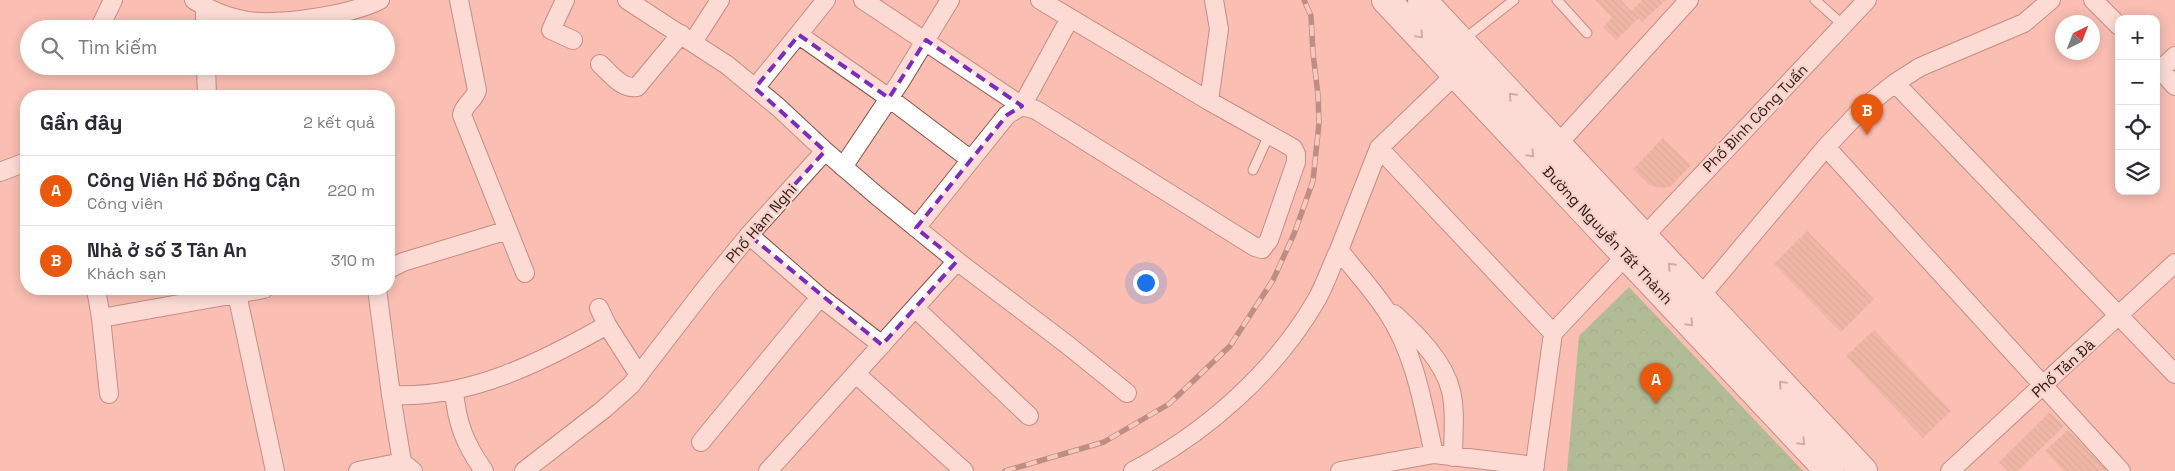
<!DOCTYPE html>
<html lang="vi">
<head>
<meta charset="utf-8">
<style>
  body { margin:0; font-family:"Space Grotesk",sans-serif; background:#f2f2f3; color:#2b2b33 }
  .controls { position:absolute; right:15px; top:15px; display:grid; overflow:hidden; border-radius:10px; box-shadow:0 2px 12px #0003 }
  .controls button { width:45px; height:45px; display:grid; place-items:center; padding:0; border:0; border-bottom:1px solid #e1e1e2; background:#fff; color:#2b2b33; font:25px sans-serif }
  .compass { position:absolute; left:2055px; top:15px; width:45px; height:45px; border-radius:50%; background:#fff; box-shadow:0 2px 12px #0003; rotate:42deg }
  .you { position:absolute; left:1145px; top:282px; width:18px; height:18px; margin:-12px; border:4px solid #fff; border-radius:50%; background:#1a73e8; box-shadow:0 0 0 8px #1a73e833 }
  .badge { display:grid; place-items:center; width:32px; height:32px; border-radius:50%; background:#ea580c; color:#fff; font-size:16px; font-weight:700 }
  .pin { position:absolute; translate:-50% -41px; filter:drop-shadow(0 1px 2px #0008) }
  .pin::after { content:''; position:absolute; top:26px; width:18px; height:15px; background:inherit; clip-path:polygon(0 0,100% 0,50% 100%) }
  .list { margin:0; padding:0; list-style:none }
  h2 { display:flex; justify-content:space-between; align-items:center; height:65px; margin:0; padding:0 20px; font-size:21px }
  h2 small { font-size:16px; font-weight:400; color:#7c7c81 }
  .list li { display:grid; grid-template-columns:32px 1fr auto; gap:15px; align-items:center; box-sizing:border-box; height:70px; padding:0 20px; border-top:1px solid #e1e1e2 }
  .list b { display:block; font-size:19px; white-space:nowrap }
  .list p { margin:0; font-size:16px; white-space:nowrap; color:#7c7c81 }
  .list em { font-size:16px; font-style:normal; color:#7c7c81 }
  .icon { flex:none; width:28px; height:28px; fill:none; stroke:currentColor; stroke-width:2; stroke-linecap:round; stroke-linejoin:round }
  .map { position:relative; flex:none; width:2175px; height:471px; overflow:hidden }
  .search { position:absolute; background:#fff; box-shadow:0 2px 12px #0003; left:20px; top:20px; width:375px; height:55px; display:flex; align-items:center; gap:12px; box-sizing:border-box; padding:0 18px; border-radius:28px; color:#7c7c81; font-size:19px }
  .panel { position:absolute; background:#fff; box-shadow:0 2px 12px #0003; left:20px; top:90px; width:375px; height:205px; border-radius:20px }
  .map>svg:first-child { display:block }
  .park { fill:url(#park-crowns) }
  .building { fill:url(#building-back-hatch) }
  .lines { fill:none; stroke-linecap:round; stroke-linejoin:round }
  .service-casing { stroke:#86524a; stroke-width:11 }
  .minor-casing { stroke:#86524a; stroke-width:20 }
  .primary-casing { stroke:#86524a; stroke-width:30 }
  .service { stroke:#fff; stroke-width:9 }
  .minor { stroke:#fff; stroke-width:18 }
  .primary { stroke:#fff; stroke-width:28 }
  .rail-casing { stroke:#76534c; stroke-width:5.5 }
  .rail { stroke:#f7d2cb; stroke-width:4; stroke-dasharray:11; stroke-linecap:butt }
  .oneway { stroke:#a09795 }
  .marked { fill:none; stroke:#7b2cbf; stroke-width:4; stroke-dasharray:10 6; stroke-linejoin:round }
  .labels { text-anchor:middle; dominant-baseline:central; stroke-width:4.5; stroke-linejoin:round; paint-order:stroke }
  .street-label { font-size:15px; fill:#2c1713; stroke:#f7d2cb }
</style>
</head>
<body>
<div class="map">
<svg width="2175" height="471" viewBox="0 0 2175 471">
  <defs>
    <pattern id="park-crowns" width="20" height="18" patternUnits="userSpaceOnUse" patternTransform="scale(1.25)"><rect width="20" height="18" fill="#59b870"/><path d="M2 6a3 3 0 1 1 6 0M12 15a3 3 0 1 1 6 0" fill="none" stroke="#4a955b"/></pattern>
    <pattern id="building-back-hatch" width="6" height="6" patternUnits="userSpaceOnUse" patternTransform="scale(1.25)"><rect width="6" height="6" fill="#e1ae92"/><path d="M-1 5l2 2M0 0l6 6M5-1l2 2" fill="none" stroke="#c1957d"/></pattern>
  </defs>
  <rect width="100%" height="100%" fill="#fabeb3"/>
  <path class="park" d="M1629,287L1803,471H1567L1579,336Z"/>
  <path class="building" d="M1595,0H1621L1631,11L1642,0H1666L1642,22L1639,18L1616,40L1603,27L1612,18Z
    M1663,138L1691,165L1670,187L1661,188L1649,185L1633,169Z
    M1807,231L1874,299L1841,332L1774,264Z
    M1874,330L1951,411L1923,438L1846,356Z
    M2050,412L2064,426L2018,471H2008L1999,462Z
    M2068,430L2107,469L2106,471H2064L2045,451Z"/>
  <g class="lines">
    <g class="service-casing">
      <path id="service" d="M1557,0L1587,33
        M1815,0L1843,25
        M1463,40L1514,0
        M1253,170L1269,135"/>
    </g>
    <g class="minor-casing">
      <path id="minor" d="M194,0C208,9 227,17 243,20C276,27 350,15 380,0
        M459,0L477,90C475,100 464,104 462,115L525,273
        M565,0L551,30L573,40
        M627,0L727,65L778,107L825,151L876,195L957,261L768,471
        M863,0L1022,106L1070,18
        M2093,0L2119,26
        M205,7V29
        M99,29L113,0
        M799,35L889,98L971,160
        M693,42L720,0
        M600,64C610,73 622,90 637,87L681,34
        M2156,65L2175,86
        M206,66L207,96
        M2161,69L2175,56
        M1895,83L2175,374
        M755,88L826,0
        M1209,101L1219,29L1214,0
        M1557,145L1689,0
        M1826,147L2121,471
        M1379,148L1553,333
        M843,167L900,82L950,0
        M0,172L26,162
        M916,228L1007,115L1022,106L1036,110L1255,247L1262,249L1269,240L1296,162V154L1293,148L1209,101L1040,0
        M749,235L820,297L882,345
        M957,261L1069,346L1127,393
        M389,269L403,262L508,230
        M96,289L101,318L264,289
        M236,289L275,471
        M377,289L391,395L402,462L413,471
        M1700,297L1826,147L1861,110L1895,83L1920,67L2024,23L2051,0
        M599,308L607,325L639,375
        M915,308L1029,416
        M1394,314C1416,334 1444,361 1451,391C1456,411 1453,436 1453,457
        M101,318L109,394
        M856,374L964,471
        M454,391C457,424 465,444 484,471
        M391,395C469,399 542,362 607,325
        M701,442L820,297
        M1434,454C1423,406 1416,356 1388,313C1374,291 1355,271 1339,250L1379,148L1456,74
        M358,471L402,462
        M524,471L604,409L631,385L708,285L749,235L825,151
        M1133,471C1207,432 1275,372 1317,299C1326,283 1331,266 1339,250
        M1340,471L1434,454L1535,466
        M1534,471L1553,333L1867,0
        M1950,471L2175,263"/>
    </g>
    <g class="primary-casing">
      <path id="primary" d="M1386,0L1829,471
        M1422,0L1863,471"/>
    </g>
    <use href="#service" class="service"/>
    <use href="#minor" class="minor"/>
    <use href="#primary" class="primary"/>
    <g class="rail-casing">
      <path id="rail" d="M1005,471L1104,442L1169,404L1230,346L1273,280L1294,234L1313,181L1319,123L1318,95L1313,53L1311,16L1304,0"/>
    </g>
    <use href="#rail" class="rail"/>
  </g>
  <defs><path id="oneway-chevron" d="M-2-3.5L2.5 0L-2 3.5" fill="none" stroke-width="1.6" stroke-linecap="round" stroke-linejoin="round" transform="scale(1.25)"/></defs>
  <g class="oneway">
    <use href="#oneway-chevron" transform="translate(1420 35) rotate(47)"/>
    <use href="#oneway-chevron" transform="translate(1512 96) rotate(-133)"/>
    <use href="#oneway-chevron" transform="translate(1531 154) rotate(47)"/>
    <use href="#oneway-chevron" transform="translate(1671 266) rotate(-133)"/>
    <use href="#oneway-chevron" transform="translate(1690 323) rotate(47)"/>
    <use href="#oneway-chevron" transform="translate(1782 384) rotate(-133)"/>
    <use href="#oneway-chevron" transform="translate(1802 442) rotate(47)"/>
  </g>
  <path d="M0 0H2175V471H0ZM799,35L889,98L926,40L1022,106L1007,115L916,228L957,261L882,345L749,235L825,151L755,88Z" fill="#fabeb3" fill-opacity=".55" fill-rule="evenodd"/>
  <path class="marked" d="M799,35L889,98L926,40L1022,106L1007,115L916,228L957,261L882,345L749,235L825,151L755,88Z"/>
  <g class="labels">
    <g class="street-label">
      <text transform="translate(1755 118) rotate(-46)">Phố Đinh Công Tuấn</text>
      <text transform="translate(761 223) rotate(-49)">Phố Hàm Nghi</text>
      <text transform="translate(1608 235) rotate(47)">Đường Nguyễn Tất Thành</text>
      <text transform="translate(2063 368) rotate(-42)">Phố Tản Đà</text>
    </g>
  </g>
</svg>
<div class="controls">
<button>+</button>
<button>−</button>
<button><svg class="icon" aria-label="locate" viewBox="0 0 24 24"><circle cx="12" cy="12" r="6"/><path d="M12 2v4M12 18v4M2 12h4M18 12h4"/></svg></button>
<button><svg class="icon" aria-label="layers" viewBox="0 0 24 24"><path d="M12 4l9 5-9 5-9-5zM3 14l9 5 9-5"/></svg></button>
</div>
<svg class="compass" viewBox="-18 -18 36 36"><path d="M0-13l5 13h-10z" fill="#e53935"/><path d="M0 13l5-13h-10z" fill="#7c7c81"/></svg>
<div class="you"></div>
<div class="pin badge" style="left:1656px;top:404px">A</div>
<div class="pin badge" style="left:1867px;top:135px">B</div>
<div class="search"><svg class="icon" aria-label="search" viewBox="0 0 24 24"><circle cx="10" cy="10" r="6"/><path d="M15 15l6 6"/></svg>Tìm kiếm</div>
<section class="panel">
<h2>Gần đây<small>2 kết quả</small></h2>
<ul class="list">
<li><span class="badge">A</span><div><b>Công Viên Hồ Đồng Cận</b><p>Công viên</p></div><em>220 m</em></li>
<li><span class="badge">B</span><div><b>Nhà ở số 3 Tân An</b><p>Khách sạn</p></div><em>310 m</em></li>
</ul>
</section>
</div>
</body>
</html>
